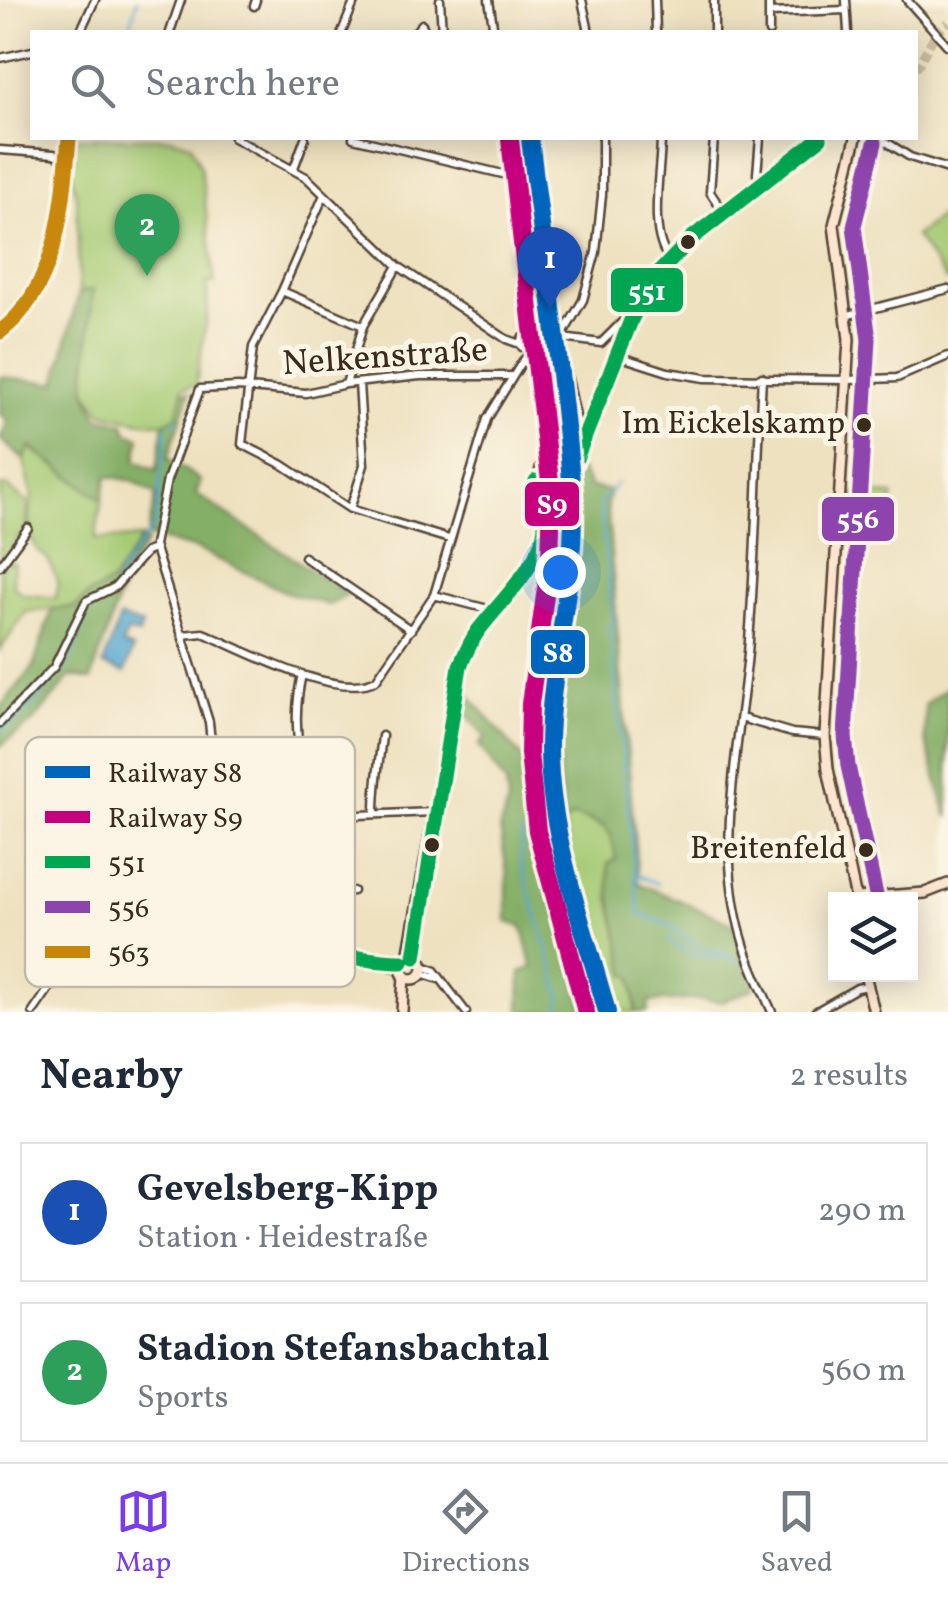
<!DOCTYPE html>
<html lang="en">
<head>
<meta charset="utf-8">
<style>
  body { margin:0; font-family:Vollkorn,serif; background:#f2f2f3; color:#1f2937 }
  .controls { position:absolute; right:30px; bottom:30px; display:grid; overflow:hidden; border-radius:0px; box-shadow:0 5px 25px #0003 }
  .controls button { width:90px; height:90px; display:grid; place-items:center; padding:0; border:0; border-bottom:2px solid #e0e1e3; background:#fff; color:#1f2937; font:50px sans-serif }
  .you { position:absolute; left:560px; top:572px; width:35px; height:35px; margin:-25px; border:8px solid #fff; border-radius:50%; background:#1a73e8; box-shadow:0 0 0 15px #1a73e833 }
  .badge { display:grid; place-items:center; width:65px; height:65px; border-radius:50%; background:#7c3aed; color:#fff; font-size:32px; font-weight:700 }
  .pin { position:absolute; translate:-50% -82px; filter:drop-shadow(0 2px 5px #0008) }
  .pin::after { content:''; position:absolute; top:52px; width:35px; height:30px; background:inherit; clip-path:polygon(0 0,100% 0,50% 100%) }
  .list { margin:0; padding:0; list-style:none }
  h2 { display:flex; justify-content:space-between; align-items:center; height:130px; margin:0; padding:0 40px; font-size:42px }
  h2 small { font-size:32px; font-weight:400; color:#747a83 }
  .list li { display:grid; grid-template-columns:65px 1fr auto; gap:30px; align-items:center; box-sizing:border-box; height:140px; margin:0 20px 20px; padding:0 20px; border:2px solid #e0e1e3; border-radius:0px }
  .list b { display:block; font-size:38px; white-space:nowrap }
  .list p { margin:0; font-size:32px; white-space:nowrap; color:#747a83 }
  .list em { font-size:32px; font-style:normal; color:#747a83 }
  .icon { flex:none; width:55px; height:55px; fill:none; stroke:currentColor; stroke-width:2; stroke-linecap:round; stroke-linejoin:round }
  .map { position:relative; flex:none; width:948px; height:1012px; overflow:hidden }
  .search { position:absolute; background:#fff; box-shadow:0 5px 25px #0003; left:30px; right:30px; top:30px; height:110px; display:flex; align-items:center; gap:25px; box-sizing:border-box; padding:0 35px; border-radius:0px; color:#747a83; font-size:38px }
  .sheet { height:450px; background:#fff }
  nav { display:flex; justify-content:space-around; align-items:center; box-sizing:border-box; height:140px; border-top:2px solid #e0e1e3; background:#fff; font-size:28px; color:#747a83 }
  nav a { display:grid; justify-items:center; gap:5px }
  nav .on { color:#7c3aed }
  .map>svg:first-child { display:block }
  .green { fill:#a6cb75; stroke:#707a4a; stroke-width:2.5 }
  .forest { fill:#84af66; stroke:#606c42; stroke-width:2.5 }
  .water { fill:#53a7cf; stroke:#476876; stroke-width:2.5 }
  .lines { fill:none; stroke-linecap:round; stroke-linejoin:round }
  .stream { stroke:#53a7cf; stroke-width:2.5 }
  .secondary-tunnel { stroke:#cabca0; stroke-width:9; stroke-dasharray:9 4.5; stroke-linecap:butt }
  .street-casing { stroke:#564536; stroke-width:11 }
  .secondary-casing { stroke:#564536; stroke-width:14 }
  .street { stroke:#fff; stroke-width:6 }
  .secondary { stroke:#fce5cf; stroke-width:9 }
  .bus-1-casing { stroke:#fcf5e5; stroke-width:22 }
  .bus-2-casing { stroke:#fcf5e5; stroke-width:22 }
  .bus-3-casing { stroke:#fcf5e5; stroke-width:22 }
  .bus-1 { stroke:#00a651; stroke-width:15 }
  .bus-2 { stroke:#8e44ad; stroke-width:15 }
  .bus-3 { stroke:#c88708; stroke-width:15 }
  .rail-1-casing { stroke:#fcf5e5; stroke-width:25 }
  .rail-2-casing { stroke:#fcf5e5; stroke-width:25 }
  .rail-1 { stroke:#0065bd; stroke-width:18 }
  .rail-2 { stroke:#c7007f; stroke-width:18 }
  .bus-dot { fill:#3b2a1e; stroke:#fcf5e5; stroke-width:4 }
  .labels { text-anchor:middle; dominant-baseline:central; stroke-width:10; stroke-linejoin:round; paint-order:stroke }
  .bus-label { font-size:32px; fill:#3b2a1e; stroke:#fcf5e5; text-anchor:end }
  .street-label { font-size:35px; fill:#3b2a1e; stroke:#fcf5e5 }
  .key { fill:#fcf5e5; stroke:#c2b8a9; stroke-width:2.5 }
  .key-label { font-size:28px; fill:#3b2a1e }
  .line-badge { stroke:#fcf5e5; stroke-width:4 }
  .badge-label { font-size:28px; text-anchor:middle; font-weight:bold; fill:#fff }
</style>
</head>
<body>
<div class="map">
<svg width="948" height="1012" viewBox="0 0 948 1012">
  <rect width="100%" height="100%" fill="#fcf5e5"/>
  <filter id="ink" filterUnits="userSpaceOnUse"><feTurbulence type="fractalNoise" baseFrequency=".01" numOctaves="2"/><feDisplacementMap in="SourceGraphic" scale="20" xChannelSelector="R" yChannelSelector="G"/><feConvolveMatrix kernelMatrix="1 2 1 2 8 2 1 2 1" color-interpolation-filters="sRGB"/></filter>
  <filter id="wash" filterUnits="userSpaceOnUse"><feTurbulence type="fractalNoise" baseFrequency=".0048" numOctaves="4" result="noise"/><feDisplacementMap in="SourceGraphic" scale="40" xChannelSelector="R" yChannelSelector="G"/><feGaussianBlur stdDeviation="2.25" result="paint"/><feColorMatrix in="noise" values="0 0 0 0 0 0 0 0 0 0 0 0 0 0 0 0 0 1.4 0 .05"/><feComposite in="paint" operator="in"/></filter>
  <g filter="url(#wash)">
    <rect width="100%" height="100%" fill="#eee1c0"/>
    <path class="green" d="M73,138H171L191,144L201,168L215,283H207L208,310L196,385L183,388C182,396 181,406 178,413C168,434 118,416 100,412L85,388L93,291L79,292L77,202L71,173Z
      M948,211V279L946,280L915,236Z
      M29,447L102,500L95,539L142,538L112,583L88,595L76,607L26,612L0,650V568L6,561L14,563L13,585L22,594L56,598L58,583L48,559L37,550L28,532L32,495L24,460Z
      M6,486L28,503L27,528L0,564V487Z
      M847,493L893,495L892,532L845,528Z
      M573,816C602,823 623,831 615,867C613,876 608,888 610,897C615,923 623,947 626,974L632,977L636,1012H612L566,835L564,823Z"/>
    <path class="forest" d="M93,290L85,388L98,418L123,423L129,434L140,437L136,461L157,470L164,423L177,415L183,393L190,392L168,458L201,481L196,494L348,595L329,605L286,592L197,549L147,536L156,495L133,481L107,476L102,500L30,447L24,460L0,439L8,421L0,414V377L56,383L79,292Z
      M580,470L590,487L610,491L607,503L638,883L732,923L754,988L722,1002L701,999L649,1002L648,1012H636L632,977L626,974C621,937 608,902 608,864L616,859C610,825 607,824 573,816L564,823L556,740L573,564L575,471Z
      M142,538L147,542L120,581L124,582L91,680L71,676L33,722L0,746V707L33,668L52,609L76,607L88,595L112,582Z
      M948,687V818L925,739V704Z
      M468,694L539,778L543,819L585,1012H520L521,972L533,968L522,926L507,922V875L500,827L508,803L506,784L479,745L486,738L458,704Z"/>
    <path class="water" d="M120,618L142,625L139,635L128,631L122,645L133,649L125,673L103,665Z"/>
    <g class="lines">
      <path class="stream" d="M129,32L137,0
        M173,424L178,418
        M610,628L639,913L671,926L699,947L739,960
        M607,629L614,624L600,505L617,483
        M0,731C19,724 55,682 67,664C85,637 74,611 112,595C117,569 142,547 155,523L167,428
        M522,833L521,864L558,985L561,997L558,1012
        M637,875L658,884
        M668,938C684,954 705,961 727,955"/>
    </g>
  </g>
  <g filter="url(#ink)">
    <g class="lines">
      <path class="secondary-tunnel" d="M916,69L933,38L948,22"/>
      <g class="street-casing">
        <path id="street" d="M440,0L442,32
          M489,0L494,32
          M582,0L589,32
          M655,0L656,32
          M714,0V32
          M769,0V32
          M846,0L848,32
          M907,0L948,46
          M254,6L256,0
          M770,13L846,10
          M80,32L95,0
          M170,32L181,0
          M342,32L355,0
          M415,32L422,24L425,32
          M0,58L32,51
          M234,138L306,177L398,266L506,339L520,344
          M353,138L511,176
          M661,138C661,172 647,234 670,260
          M714,138L710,192L724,213
          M760,138L757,174L761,185
          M880,138L910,157L948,169
          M0,150L54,154L67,160
          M294,168L305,138
          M324,195L282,291L253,347L242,444L283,465L350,509L449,539
          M282,291L363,326
          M845,316L948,289
          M0,332C55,304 65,193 69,138
          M562,338L601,343L622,322L630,319
          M522,347L521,340L525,333L532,331L539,334
          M540,349L553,415L554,431L546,478
          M618,356L668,372L705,378L848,380L897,378L948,356
          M762,377C757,469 756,562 748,653C739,749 714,846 743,941C750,966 762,989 772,1012
          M346,384L363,326L398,266
          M582,445L565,364L562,336L583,300L596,252L602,195V138
          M536,481L542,459L548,450
          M350,509L364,465L359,383
          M304,557L411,630
          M0,566L28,528
          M434,595L484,608L492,614
          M182,635L203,633C242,649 337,701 376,680L434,595L487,419L522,362L530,353L539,351L543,344L513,200L507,138
          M741,718L792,733L825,736
          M0,723L54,667L86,601L115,587L146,552L154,549
          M375,812C375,786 379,762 382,736
          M205,813L228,820L435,812
          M230,876L293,880L306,892L353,891
          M293,880C299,850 304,816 302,785C299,741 292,719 302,674
          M128,910C159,945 195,982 247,968C267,963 287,954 308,954C339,953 372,962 401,970
          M386,963L402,962
          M422,966L434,970L466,1012
          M421,973L439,979
          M33,1012L57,977L182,855L203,820L208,803L213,762L209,722L154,545L167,480L200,389L238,387L306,393L346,384L420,376H512
          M815,1012L857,988L868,986"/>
      </g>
      <g class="secondary-casing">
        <path id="secondary" d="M541,501L550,499L559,491L573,466L632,318L654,278L692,238L820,138
          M542,503L533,495L534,484L543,478L552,482
          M856,898L925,893L948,884
          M856,899L828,769L825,736L849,339L834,225L856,138
          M408,957L460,666C483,606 549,569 550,499
          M415,957L420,925
          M401 968a11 11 0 1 1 22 0a11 11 0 1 1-22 0Z
          M865,974L874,1012
          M402,1012L404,975"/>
      </g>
      <use href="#street" class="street"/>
      <use href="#secondary" class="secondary"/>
      <g class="bus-1-casing">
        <path id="bus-1" d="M550,499L561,489L573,466L632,318L654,278L692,238L820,138
          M128,910C160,946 196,979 248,968C265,964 282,956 301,954C334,951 368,962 402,962
          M79,956C57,928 40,898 54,863L182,751L212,745
          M79,956C154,887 208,855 212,745
          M415,957L460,666C465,654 470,642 478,631C502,598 575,534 532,493L536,481"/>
      </g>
      <g class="bus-2-casing">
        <path id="bus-2" d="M875,143L854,226L869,340L845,736L848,766L876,895"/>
      </g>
      <g class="bus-3-casing">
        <path id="bus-3" d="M0,332C58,288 63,206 69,138"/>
      </g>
      <use href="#bus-1" class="bus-1"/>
      <use href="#bus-2" class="bus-2"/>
      <use href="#bus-3" class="bus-3"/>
      <g class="rail-1-casing">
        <path id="rail-1" d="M530,138C544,256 563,375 572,494C578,578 550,661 549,744C548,835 584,926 607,1012"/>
      </g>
      <g class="rail-2-casing">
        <path id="rail-2" d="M510,140L552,498L550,559L530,704L529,753L537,831L586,1012"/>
      </g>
      <use href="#rail-1" class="rail-1"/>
      <use href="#rail-2" class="rail-2"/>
    </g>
  </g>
  <g class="bus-dot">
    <circle cx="688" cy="242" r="9"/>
    <circle cx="864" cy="425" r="9"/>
    <circle cx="432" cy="845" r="9"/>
    <circle cx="866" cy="850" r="9"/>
  </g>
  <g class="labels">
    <g class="bus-label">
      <text x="845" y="425">Im Eickelskamp</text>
      <text x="847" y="850">Breitenfeld</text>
    </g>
    <g class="street-label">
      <text transform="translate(385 358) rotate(-4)">Nelkenstraße</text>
    </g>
  </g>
  <rect x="25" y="737" width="330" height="250" rx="15" class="key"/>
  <rect x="45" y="766" width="45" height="12" fill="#0065bd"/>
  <rect x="45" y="811" width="45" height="12" fill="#c7007f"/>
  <rect x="45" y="856" width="45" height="12" fill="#00a651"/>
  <rect x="45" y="901" width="45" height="12" fill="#8e44ad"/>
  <rect x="45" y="946" width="45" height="12" fill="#c88708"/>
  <g class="key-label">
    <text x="108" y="782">Railway S8</text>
    <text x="108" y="827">Railway S9</text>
    <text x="108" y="872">551</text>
    <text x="108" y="917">556</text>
    <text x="108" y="962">563</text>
  </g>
  <g class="line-badge">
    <rect x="609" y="266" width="76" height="48" rx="10" fill="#00a651"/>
    <rect x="523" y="480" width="58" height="48" rx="10" fill="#c7007f"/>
    <rect x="820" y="495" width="76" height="48" rx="10" fill="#8e44ad"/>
    <rect x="529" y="628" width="58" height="48" rx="10" fill="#0065bd"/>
  </g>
  <g class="badge-label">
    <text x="647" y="300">551</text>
    <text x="552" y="514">S9</text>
    <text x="858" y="528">556</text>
    <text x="558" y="662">S8</text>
  </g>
</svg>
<div class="controls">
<button><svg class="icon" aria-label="layers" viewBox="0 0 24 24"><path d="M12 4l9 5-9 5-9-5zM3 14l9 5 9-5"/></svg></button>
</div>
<div class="you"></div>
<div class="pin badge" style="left:550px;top:309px;background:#1a4fb4">1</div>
<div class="pin badge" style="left:147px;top:276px;background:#2e9e5b">2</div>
<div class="search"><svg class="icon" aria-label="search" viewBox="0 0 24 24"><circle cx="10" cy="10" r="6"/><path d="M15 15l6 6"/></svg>Search here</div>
</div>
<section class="sheet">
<h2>Nearby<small>2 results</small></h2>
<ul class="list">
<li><span class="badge" style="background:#1a4fb4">1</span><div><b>Gevelsberg-Kipp</b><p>Station · Heidestraße</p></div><em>290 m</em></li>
<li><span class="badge" style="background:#2e9e5b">2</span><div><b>Stadion Stefansbachtal</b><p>Sports</p></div><em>560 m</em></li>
</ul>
</section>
<nav>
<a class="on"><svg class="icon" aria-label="map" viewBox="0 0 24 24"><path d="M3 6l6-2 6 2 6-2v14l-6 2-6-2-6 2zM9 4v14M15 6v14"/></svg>Map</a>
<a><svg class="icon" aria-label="directions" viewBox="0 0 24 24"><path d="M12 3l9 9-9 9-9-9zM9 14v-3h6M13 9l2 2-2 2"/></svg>Directions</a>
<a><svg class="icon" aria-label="saved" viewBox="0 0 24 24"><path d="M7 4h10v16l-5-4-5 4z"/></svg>Saved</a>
</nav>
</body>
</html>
